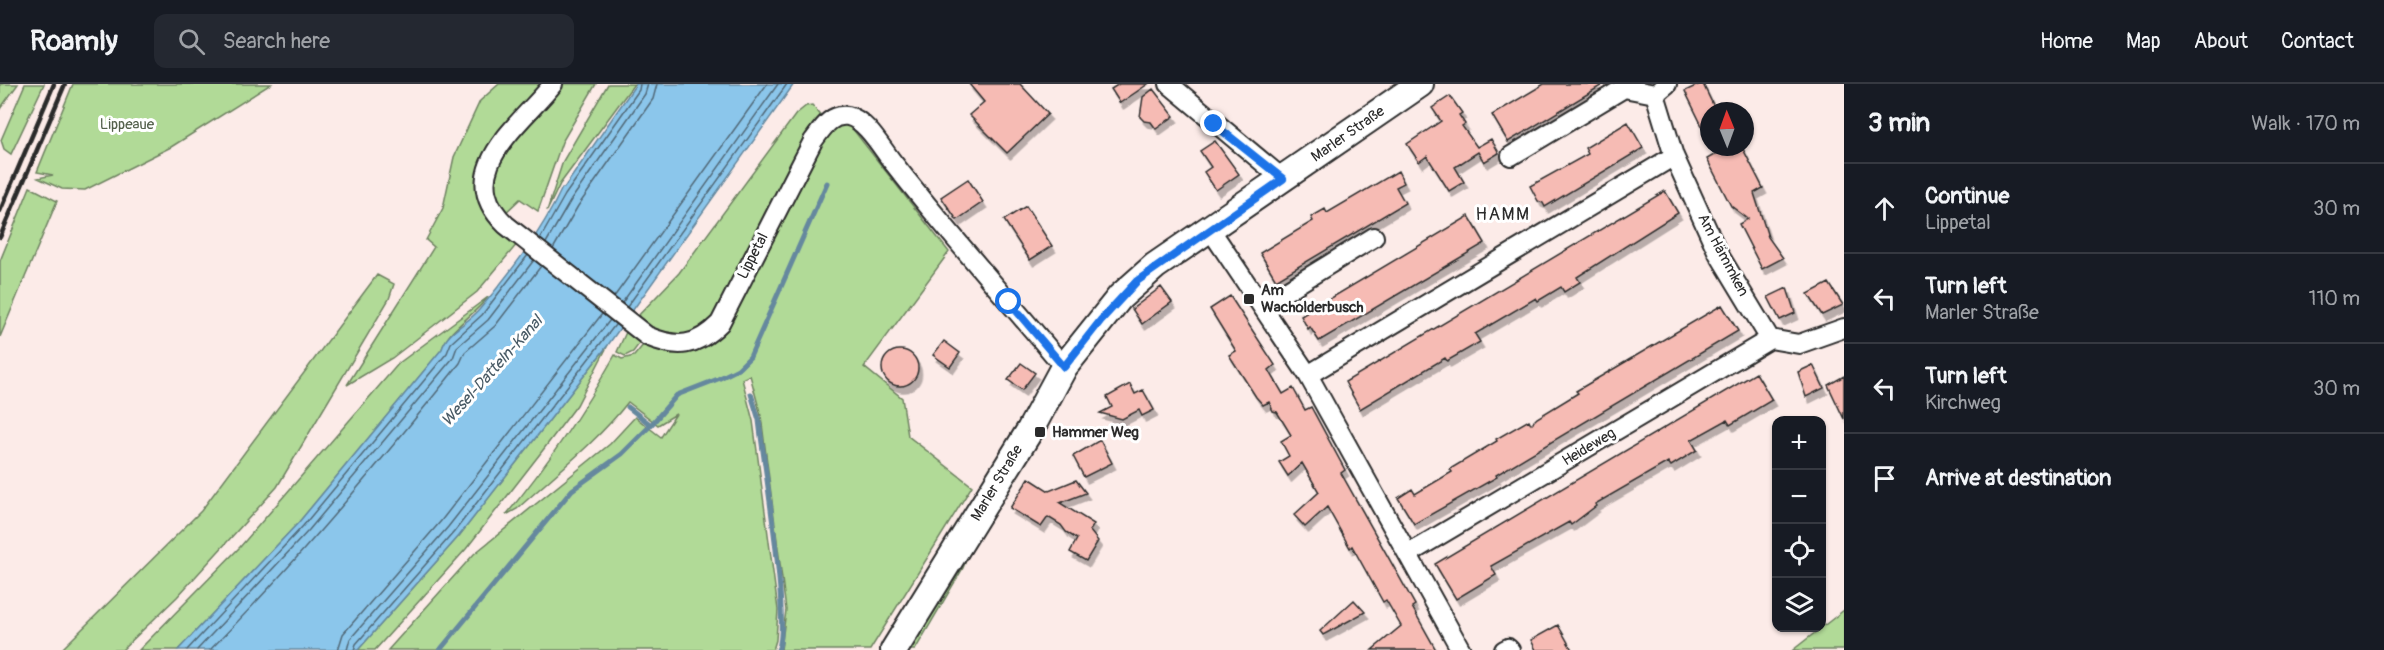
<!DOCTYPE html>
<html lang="en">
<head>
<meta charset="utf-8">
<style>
  body { margin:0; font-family:Pangolin,sans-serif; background:#242831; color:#f1f3f6 }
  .controls { position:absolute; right:18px; bottom:18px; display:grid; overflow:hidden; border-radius:12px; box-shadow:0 2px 4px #0004 }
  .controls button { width:54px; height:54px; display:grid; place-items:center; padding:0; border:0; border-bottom:2px solid #363941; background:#171b24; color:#f1f3f6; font:30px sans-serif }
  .compass { position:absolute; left:1700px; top:18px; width:54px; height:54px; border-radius:50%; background:#171b24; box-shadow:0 2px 4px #0004; rotate:359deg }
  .stop { position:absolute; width:18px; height:18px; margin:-14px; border:4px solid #1a73e8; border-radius:50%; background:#fff }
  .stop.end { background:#1a73e8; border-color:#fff; box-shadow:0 2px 6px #0008 }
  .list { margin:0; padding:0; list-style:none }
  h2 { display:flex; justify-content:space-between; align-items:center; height:78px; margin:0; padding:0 24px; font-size:26px }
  h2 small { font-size:20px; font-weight:400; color:#9ea1a6 }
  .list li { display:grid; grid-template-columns:39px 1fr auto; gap:18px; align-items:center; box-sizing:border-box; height:90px; padding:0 24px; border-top:2px solid #363941 }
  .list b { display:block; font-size:22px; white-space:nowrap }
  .list p { margin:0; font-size:20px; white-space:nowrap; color:#9ea1a6 }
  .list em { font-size:20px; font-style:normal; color:#9ea1a6 }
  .icon { flex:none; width:33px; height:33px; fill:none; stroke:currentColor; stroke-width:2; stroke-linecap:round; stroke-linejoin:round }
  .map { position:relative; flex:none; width:1844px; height:566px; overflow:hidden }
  header { display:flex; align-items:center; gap:36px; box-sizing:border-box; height:84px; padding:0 30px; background:#171b24; border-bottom:2px solid #363941 }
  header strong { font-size:28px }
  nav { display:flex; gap:33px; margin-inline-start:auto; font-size:21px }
  .search { width:420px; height:54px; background:#242831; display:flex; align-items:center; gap:15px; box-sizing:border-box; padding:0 21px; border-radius:12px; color:#9ea1a6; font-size:22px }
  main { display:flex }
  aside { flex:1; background:#171b24 }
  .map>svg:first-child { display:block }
  .green { fill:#b1da97; stroke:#6e8261; stroke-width:1.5 }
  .water { fill:#8bc6eb; stroke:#65889e; stroke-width:1.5 }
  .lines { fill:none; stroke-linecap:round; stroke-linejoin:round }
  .shore { stroke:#516978; stroke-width:1.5 }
  .stream { stroke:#65889e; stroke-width:5 }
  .building { fill:#f6bbb4; stroke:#2b2b2b; stroke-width:1.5; filter:url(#shadow) }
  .minor-casing { stroke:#2b2b2b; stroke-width:22 }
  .secondary-casing { stroke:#2b2b2b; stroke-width:30 }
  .minor { stroke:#fff; stroke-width:18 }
  .secondary { stroke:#fff; stroke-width:26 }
  .rail { stroke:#2b2b2b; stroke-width:4.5 }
  .route { stroke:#1a73e8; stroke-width:8 }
  .poi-dot { fill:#2b2b2b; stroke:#fff; stroke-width:2 }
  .labels { text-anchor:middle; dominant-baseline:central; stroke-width:6; stroke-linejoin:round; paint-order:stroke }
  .park-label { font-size:15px; fill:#53604b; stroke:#fff }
  .street-label { font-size:15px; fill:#2b2b2b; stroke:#fff }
  .poi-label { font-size:15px; font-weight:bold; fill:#2b2b2b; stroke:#fff; text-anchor:start }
  .water-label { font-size:16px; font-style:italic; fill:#485a65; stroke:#fff }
  .quarter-label { font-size:18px; letter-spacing:1.5px; fill:#2b2b2b; stroke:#fff }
</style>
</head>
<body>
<header>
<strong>Roamly</strong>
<div class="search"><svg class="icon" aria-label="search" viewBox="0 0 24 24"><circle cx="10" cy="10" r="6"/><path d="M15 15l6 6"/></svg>Search here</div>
<nav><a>Home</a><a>Map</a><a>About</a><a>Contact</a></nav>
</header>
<main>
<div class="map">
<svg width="1844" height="566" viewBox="0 0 1844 566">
  <defs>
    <filter id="shadow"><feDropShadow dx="3.5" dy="6" stdDeviation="0" flood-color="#0004"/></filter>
  </defs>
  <rect width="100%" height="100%" fill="#fcebe8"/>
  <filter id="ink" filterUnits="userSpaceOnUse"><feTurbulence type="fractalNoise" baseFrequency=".0167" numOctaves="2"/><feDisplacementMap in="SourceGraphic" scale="12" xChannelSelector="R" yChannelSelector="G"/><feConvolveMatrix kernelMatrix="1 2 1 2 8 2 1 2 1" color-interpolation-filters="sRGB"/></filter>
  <g filter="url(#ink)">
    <path class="green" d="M0,0H18L0,25Z
      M25,0H44L11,70L4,65L1,56Z
      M73,0H271L171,63L85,106L62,105L38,94L53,91L37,88Z
      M499,0H545C497,53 432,102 518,159L477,208L392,274L347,301L434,163L426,156L443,124L454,73L480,17Z
      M562,0H596L562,58L538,127L520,115L504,130C498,121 491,107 493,95C496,72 546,20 562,0Z
      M608,0H634L560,100L547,127L563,77Z
      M812,21L824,35L714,233C709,237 702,246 696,249C675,258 651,247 636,234L679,189L796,30L806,22Z
      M833,39H848L949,168L864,283L902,314L908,352L972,402L870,566H781L786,526L761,332L750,291L742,295L753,337L778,526L776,556L773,566H388L474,470L610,360L635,333L661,353L676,330L658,341L628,318C596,359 555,390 517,425L506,431C548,380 583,328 615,271L622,275L634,272L644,260C674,276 704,269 726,244L818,62Z
      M30,103L57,117L0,253V177Z
      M377,191L394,200L389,215L277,403L177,513L122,566H61L201,427Z
      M488,213C475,231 448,245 442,265L299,438L178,566H139L240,463L399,279Z
      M627,246L642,256L633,268L625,272L617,268Z
      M608,261L577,321L543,366L466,465L375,566H358L459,452Z
      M971,464L963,484L915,566H905Z
      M1844,526V566H1793Z"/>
    <path class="water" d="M636,0H794L608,261L459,452L358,566H178L299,438L442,265C447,247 467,240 479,226C510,189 542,148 562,104H564Z"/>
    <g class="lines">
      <path class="shore" d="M540,155L565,111L639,6L640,0
        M546,159L571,116L645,10L648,0
        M553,165L578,122L653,15L657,0
        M614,213L767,0
        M622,219L778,0
        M627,223L787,0
        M187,566L303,442L447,269L451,259L482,231L528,171
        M197,566L309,446L453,274L457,263L488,236L534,176
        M210,566C299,476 381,378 460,279L465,268L495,242L541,182
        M338,566L343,550L441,437L602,230
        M347,566L350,555L448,443L610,236
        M354,566L356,560L454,448L615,241"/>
      <path class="stream" d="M751,310L759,336C763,375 791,540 778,566
        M628,323L651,341L677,311L718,295L738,285L750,273L827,99
        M440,566L572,406L622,370L651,341"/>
    </g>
    <path class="building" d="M969,0H1020L1048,30L1007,69L969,31L984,18Z
      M1119,0H1148L1120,19L1111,5Z
      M1544,0H1604L1508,58L1492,31Z
      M1700,0H1703L1716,27H1709V56L1685,7Z
      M1153,5L1174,32L1156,45L1151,38L1144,37L1140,33L1143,13Z
      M1450,12L1462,29L1459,31L1465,40L1462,42L1477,63L1491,55L1499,69L1484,78L1478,68L1455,83L1464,98L1449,107L1427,72L1419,78L1407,60L1441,37L1432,24Z
      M1628,38L1643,64L1545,123L1543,119L1538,117L1530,102L1588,70L1585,64Z
      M1215,57L1239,90L1216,106L1204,88L1211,83L1200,67Z
      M1728,63H1742L1763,104L1754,109L1768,153L1783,174L1762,185L1739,140L1748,135L1731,122L1707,75Z
      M1398,87L1404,99L1396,103L1405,119L1276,196L1260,169L1313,137L1311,133L1325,125L1327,129Z
      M968,95L983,118L957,136L941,113Z
      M1665,107L1678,129L1577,193L1580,198L1564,208L1561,203L1538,217L1536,214L1475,250L1480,258L1447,277L1445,274L1360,325L1345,298Z
      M1026,122L1052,162L1030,176L1004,136Z
      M1469,132L1485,159L1319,257L1310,243L1308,245L1301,232Z
      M1829,199L1843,221L1822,231L1808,210Z
      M1161,203L1172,218L1142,240L1132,225Z
      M1787,204L1795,229L1780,236L1768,213Z
      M1230,212L1275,281L1269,286L1283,310L1293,304L1305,326L1311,323L1345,386L1341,389L1415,521L1412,523L1436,566H1372L1401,542L1386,516L1383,518L1352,462L1350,464L1327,423L1305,443L1294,431L1319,408L1302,379L1288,392L1279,378L1289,372L1281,357L1291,351L1277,328L1273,327L1269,318L1263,321L1256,313L1229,271L1236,267L1210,225Z
      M1722,221L1738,247L1496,391L1497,393L1414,440L1398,414L1412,405L1415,410L1452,388L1450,385L1497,357L1496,355L1529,336L1531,340L1537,334L1578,309L1576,307Z
      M944,257L960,269L950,283L933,271Z
      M882 284a18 18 0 1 1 36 0a18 18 0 1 1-36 0Z
      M1021,279L1035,289L1022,306L1008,296Z
      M1813,281L1824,304L1806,313L1798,288Z
      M1756,289L1772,316L1730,341L1727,336L1691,356L1697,366L1671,382L1668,378L1595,420L1596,422L1571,441L1569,438L1491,482L1496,491L1456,515L1435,480Z
      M1844,292V335L1828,301Z
      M1130,300L1135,310L1143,306L1154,326L1142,332L1139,326L1122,335L1100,329L1112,323L1107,313Z
      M1100,356L1112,379L1084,393L1073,372Z
      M1029,394L1049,407L1076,396L1086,409L1060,419L1094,440L1090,447L1098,457L1086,477L1070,468L1077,455L1066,448L1061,441L1048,433L1041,443L1010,424Z
      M1354,516L1365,528L1323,551L1320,547Z
      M1558,541L1572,566H1536L1531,556Z"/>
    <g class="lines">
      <g class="minor-casing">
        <path id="minor" d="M553,0C520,42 451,88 506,141L647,252C678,265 696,263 720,239L813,57C822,45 831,29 848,32C867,36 883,67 895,81C949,150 1008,216 1064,283
          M1169,0L1283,95
          M1667,0L1655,10L1674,72L1718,169L1770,255L1799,260L1844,244
          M1511,72L1624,4L1655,10
          M1210,145L1308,291L1461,566
          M1263,221L1374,153
          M1308,291L1674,72
          M1408,470L1770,255
          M1504,566L1508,564L1510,566"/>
      </g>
      <g class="secondary-casing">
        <path id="secondary" d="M894,566L1030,346L1064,283L1120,213L1155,182L1420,0"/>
      </g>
      <use href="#minor" class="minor"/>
      <use href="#secondary" class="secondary"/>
      <path class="rail" d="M0,127L54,0
        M0,153L65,0"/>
    </g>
  </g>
  <g class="lines" filter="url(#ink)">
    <path class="route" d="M1009,218L1064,283L1101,236L1137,197L1283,95L1214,40"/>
  </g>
  <g class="poi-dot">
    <rect x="1243" y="209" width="12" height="12" rx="3"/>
    <rect x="1034" y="342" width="12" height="12" rx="3"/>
  </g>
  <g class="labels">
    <g class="park-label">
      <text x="127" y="40">Lippeaue</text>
    </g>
    <g class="street-label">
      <text transform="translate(1348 50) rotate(-35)">Marler Straße</text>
      <text transform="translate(1723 171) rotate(62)">Am Hämmken</text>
      <text transform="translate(753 172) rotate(-63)">Lippetal</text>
      <text transform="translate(1589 363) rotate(-31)">Heideweg</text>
      <text transform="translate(997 399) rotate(-59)">Marler Straße</text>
    </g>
    <g class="poi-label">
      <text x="1261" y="206">Am<tspan x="1261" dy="17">Wacholderbusch</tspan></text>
      <text x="1052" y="348">Hammer Weg</text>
    </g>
    <g class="water-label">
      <text transform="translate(492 287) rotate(-48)">Wesel-Datteln-Kanal</text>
    </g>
    <g class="quarter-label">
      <text x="1503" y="130">HAMM</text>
    </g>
  </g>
</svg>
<div class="controls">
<button>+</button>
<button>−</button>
<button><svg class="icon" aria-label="locate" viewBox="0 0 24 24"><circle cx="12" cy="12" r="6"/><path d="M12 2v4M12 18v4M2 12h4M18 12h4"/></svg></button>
<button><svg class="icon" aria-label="layers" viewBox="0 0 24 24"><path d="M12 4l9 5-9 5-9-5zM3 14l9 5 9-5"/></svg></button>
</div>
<svg class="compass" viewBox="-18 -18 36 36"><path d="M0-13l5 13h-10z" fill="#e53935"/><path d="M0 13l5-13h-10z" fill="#9ea1a6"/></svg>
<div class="stop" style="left:1009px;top:218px"></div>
<div class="stop end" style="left:1214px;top:40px"></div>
</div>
<aside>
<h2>3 min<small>Walk · 170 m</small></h2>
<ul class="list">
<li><svg class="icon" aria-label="ahead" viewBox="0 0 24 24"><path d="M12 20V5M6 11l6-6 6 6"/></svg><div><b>Continue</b><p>Lippetal</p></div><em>30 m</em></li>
<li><svg class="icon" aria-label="left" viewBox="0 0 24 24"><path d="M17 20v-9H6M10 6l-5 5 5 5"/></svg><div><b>Turn left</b><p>Marler Straße</p></div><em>110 m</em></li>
<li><svg class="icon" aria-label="left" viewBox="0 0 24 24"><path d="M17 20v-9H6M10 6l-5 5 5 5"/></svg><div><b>Turn left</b><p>Kirchweg</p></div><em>30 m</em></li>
<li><svg class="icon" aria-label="arrive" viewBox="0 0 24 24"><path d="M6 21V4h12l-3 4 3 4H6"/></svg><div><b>Arrive at destination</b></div></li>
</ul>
</aside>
</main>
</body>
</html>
